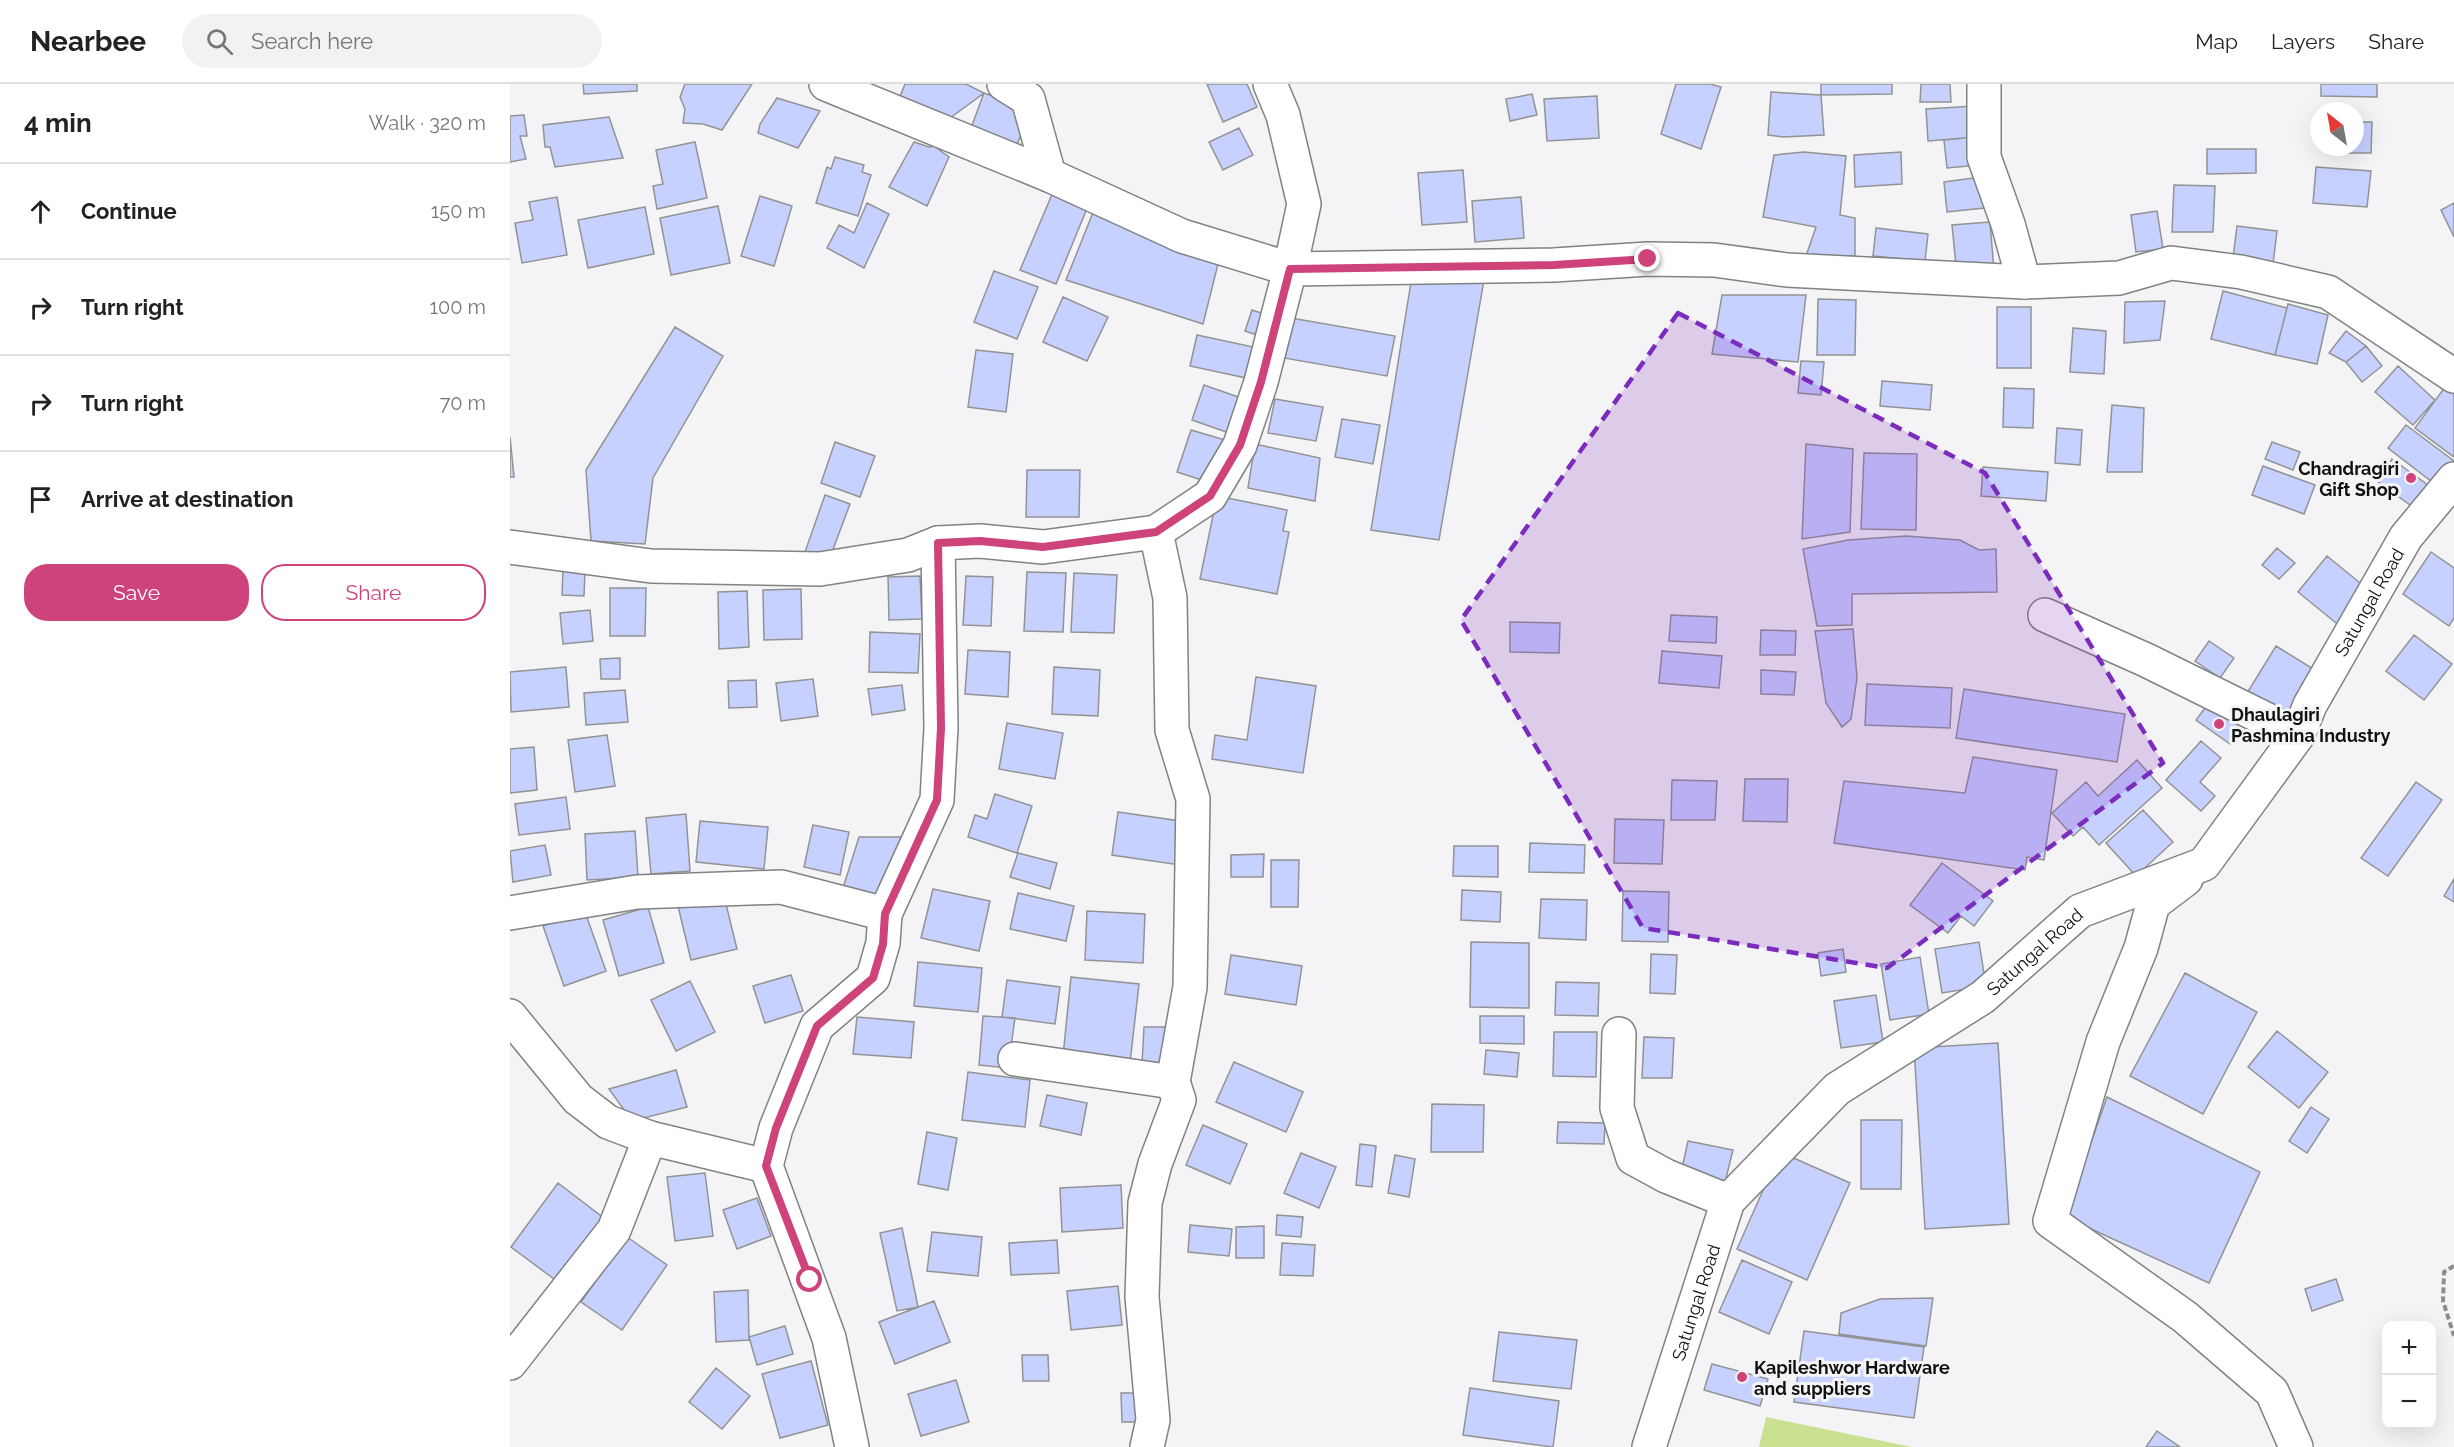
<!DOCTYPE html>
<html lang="en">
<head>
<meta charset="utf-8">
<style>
  body { margin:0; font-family:Raleway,sans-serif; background:#f2f2f2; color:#222 }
  .controls { position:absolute; right:18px; bottom:18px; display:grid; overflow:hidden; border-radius:12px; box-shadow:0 6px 24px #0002 }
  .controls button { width:54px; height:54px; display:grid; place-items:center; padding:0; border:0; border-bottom:2px solid #e0e0e0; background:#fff; color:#222; font:30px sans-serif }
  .compass { position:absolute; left:1800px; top:18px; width:54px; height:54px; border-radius:50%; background:#fff; box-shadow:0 6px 24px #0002; rotate:329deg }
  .stop { position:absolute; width:18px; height:18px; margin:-14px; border:4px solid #ce437a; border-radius:50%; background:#fff }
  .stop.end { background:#ce437a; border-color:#fff; box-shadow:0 2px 6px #0008 }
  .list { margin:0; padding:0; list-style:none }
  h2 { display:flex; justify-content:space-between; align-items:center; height:78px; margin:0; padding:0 24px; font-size:26px }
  h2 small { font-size:20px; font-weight:400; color:#767676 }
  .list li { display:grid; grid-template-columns:39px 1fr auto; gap:18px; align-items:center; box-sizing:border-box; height:96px; padding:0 24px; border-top:2px solid #e0e0e0 }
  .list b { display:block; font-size:22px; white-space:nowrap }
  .list em { font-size:20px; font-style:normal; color:#767676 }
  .actions { display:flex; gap:12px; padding:18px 24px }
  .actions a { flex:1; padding:14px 0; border:2px solid #ce437a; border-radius:24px; text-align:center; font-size:21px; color:#ce437a }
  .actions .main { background:#ce437a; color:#fff }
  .icon { flex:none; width:33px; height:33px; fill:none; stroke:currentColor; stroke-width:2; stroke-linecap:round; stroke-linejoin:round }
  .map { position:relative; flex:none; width:1944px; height:1363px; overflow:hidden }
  header { display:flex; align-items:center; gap:36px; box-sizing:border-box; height:84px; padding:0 30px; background:#fff; border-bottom:2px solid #e0e0e0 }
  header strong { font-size:28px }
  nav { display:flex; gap:33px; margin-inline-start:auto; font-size:21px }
  .search { width:420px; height:54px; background:#f2f2f2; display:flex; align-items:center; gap:15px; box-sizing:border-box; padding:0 21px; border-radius:33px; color:#767676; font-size:22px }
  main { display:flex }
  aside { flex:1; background:#fff }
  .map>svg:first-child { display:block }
  .green { fill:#cbe192 }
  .building { fill:#c7d1ff; stroke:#939394; stroke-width:1.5 }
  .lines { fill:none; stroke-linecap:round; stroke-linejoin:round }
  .minor-casing { stroke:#818283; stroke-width:36 }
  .path { stroke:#8e8e8f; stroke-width:4; stroke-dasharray:6 3; stroke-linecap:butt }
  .minor { stroke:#fff; stroke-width:33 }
  .route { stroke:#ce437a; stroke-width:8 }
  .marked { fill:#7b2cbf; fill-opacity:0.2; stroke:#7b2cbf; stroke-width:4.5; stroke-dasharray:12 8; stroke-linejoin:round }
  .poi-dot { fill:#ce437a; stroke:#f4f4f6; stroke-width:2 }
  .labels { text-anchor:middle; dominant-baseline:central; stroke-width:6; stroke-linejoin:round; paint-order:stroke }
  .poi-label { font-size:18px; font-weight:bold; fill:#101010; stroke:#f4f4f6; text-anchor:start }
  .street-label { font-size:18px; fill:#101010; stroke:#f4f4f6 }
</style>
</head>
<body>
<header>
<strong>Nearbee</strong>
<div class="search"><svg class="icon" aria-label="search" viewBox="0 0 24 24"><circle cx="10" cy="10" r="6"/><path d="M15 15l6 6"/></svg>Search here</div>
<nav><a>Map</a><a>Layers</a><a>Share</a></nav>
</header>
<main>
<aside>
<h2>4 min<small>Walk · 320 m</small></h2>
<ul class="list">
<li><svg class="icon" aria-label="ahead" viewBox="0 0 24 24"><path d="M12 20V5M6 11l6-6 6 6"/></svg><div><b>Continue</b></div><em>150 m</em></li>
<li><svg class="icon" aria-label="right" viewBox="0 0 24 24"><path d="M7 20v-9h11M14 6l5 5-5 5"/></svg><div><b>Turn right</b></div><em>100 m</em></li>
<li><svg class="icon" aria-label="right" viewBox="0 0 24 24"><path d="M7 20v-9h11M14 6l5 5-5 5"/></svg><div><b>Turn right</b></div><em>70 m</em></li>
<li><svg class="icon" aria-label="arrive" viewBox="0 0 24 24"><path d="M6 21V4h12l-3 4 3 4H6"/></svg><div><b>Arrive at destination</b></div></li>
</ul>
<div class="actions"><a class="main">Save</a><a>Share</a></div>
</aside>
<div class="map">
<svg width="1944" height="1363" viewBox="0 0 1944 1363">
  <rect width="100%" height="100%" fill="#f4f4f6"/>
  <path class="green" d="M1256,1333L1402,1363H1249Z"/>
  <path class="building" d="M73,0H127V7L74,10Z
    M175,0H242L212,46L193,40L173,39L175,25L170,13Z
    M395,0H456L474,9L440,34L389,15Z
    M697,0H737L747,23L713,38Z
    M1166,0H1200L1211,3L1191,65L1151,50Z
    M1311,0H1382V10L1311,11Z
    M1411,0H1440L1441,18H1410Z
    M1811,0H1867V13L1811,12Z
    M1261,8L1311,11L1314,51L1273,53L1258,51Z
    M474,9L520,26L507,61L461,44Z
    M1022,10L1027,31L1000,37L996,15Z
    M1087,12L1089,54L1037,57L1034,15Z
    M267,14L310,27L288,64L248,49L250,40Z
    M1464,22L1466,53L1418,57L1416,25Z
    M14,31L17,52H10L16,75L0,78V32Z
    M99,33L113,74L45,83L40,63H35L33,41Z
    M1845,38H1862L1861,69H1829L1830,63H1845Z
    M729,44L743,71L713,86L699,58Z
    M1466,53L1469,81L1437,84L1434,56Z
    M185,58L197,114L147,125L143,102L153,100L146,66Z
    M404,58L419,63L424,62L439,73L417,122L379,103Z
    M1697,65H1746V89L1697,90Z
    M1294,68L1336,72L1330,131L1345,134V172H1296L1306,143L1253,133L1264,71Z
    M1391,68L1392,100L1345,103L1344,71Z
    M325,73L354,81L352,88L361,91L348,132L306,119L317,83L321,85Z
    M1806,83L1861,87L1857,123L1803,119Z
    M953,86L957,138L912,141L908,89Z
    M1471,93L1474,124L1437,128L1434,98Z
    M1664,101L1705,102L1703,148H1662Z
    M543,108L578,122L546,200L510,186Z
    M250,112L282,122L264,182L231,172Z
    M47,113L57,171L12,179L5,139L23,136L19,118Z
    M1011,113L1014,154L965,158L962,117Z
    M357,119L379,130L354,184L317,164L329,141L344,149Z
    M1944,119V153L1931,126Z
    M208,122L220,179L161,191L150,134Z
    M135,123L144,170L78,184L68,136Z
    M584,126L708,180L693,240L556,196Z
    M1647,127L1653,165L1626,168L1621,131Z
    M1480,138L1484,187L1447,191L1442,141Z
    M1727,142L1767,147L1763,180L1723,174Z
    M1366,144L1418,150L1415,177L1363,172Z
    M484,187L528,203L507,255L464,238Z
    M902,192L974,196L929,456L861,446Z
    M1713,207L1777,224L1765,271L1701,255Z
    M1212,211H1296L1288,278L1202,270Z
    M553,213L598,233L577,277L533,258Z
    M1308,215L1346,216L1345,271H1307Z
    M1655,217L1650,256L1614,259L1615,218Z
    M1778,220L1818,231L1807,280L1765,271Z
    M1487,223H1521V284H1487Z
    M742,226L760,232L753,253L735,247Z
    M781,234L885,252L877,292L774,274Z
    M165,243L213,272L143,394L135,460L81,457L76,386Z
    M1563,244L1596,247L1594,290L1560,288Z
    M1836,247L1856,262L1836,278L1819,269Z
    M687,251L748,264L741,295L680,282Z
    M1856,262L1872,282L1852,298L1836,278Z
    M466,266L503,270L496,328L458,323Z
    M1291,277L1314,278L1311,311L1288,309Z
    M1888,282L1925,316L1903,341L1865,308Z
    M1372,297L1422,301L1420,326L1370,322Z
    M694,301L734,315L722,350L682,336Z
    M1935,303L1944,310V373L1905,344Z
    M1494,304L1524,305L1523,344L1493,343Z
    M765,315L813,323L806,357L758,349Z
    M1602,321L1634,324L1632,388H1597Z
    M832,335L870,341L863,380L825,373Z
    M1896,341L1944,377L1926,401L1878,364Z
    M1547,344L1572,346L1570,381L1545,379Z
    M681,346L715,356L701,399L667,388Z
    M0,353L4,393H0Z
    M325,358L365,372L350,413L311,399Z
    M1762,358L1790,368L1783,386L1755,375Z
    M745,360L810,374L805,417L738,404Z
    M1296,360L1343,365L1340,448L1292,455Z
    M1354,369L1407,370L1406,446L1351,445Z
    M1882,375L1922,404L1907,426L1867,397Z
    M1753,382L1805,401L1794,430L1742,411Z
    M1473,383L1538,388L1536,417L1471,412Z
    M517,386H570L569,433H516Z
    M315,411L340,420L319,476L295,468Z
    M707,412L777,426L773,447L779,448L767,510L690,495Z
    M1396,452L1450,456L1469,466L1486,465L1487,508L1342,510V541L1307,542L1293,465L1338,456Z
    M1767,464L1785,479L1769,495L1752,481Z
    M1921,468L1944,484V534L1939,542L1893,510Z
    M1817,472L1860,507L1831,543L1788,508Z
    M53,486L75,487L74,512L52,511Z
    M517,488L556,489L553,548L514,547Z
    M564,489L607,491L604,549L561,548Z
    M410,492L412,535L379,536L378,493Z
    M456,492L483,493L481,542L453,541Z
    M100,504H136L135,552H100Z
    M291,505L292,555L254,556L253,506Z
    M237,507L239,563L209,565L208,508Z
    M80,526L83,557L53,560L50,529Z
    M1161,531L1207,533L1206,559L1159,557Z
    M1000,538L1050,539L1049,569L1000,568Z
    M1343,545L1347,594L1341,635L1332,643L1316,619L1305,547Z
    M1251,546L1286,547L1285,571H1250Z
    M360,548L410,550L408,589L359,588Z
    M1904,551L1942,580L1914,616L1876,587Z
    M1699,557L1724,574L1710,594L1685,577Z
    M1766,562L1808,588L1776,640L1734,614Z
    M458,566L500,568L498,613L455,610Z
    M1152,567L1212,572L1209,604L1149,599Z
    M110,574V595H91L90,575Z
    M56,583L59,623L1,628L0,588Z
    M544,583L590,586L588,632L542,630Z
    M1251,586L1286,588L1284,611L1251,610Z
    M746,593L806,602L793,689L702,675L705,651L737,656Z
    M303,595L308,632L271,637L266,599Z
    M246,596L247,623L219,624L218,597Z
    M1357,600L1442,604L1440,644L1355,641Z
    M392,601L395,626L362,631L358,605Z
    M1454,605L1615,630L1607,678L1446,654Z
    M115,606L118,638L76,641L74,609Z
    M1698,620L1732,644L1720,660L1686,636Z
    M497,639L553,649L545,695L489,685Z
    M97,651L105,702L65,708L58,656Z
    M1691,657L1711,674L1690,698L1705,712L1691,727L1656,696Z
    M24,663L27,706L0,709V665Z
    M1463,673L1547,686L1534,776L1517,773L1515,786L1324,759L1334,697L1455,709Z
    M1627,676L1652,704L1589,761L1573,743L1563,752L1542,729L1576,698L1588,712Z
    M1235,695H1278L1277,738L1233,737Z
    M1162,696L1207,697L1205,736H1161Z
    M1906,698L1932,716L1878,792L1851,774Z
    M485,710L522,722L507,769L458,753L465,731L477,735Z
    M56,713L60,745L9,751L5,720Z
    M1633,726L1663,758L1626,792L1596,759Z
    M608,728L677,738L670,781L602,771Z
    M176,730L180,787L141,790L136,734Z
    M1105,735L1154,736L1152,780L1104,779Z
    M190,737L258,743L254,785L186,778Z
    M303,741L339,748L330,791L294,783Z
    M125,747L128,793L77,796L75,750Z
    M349,753H391L374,815L333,804Z
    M1020,759L1075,761L1074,789L1019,788Z
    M35,761L41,791L3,798L0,767Z
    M944,762H988V793L943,792Z
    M508,769L547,779L540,805L500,793Z
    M754,770L753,793H721V771Z
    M761,776H789L788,823H761Z
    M1432,779L1483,817L1464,842L1451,832L1438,849L1400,821Z
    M1944,795V818L1934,812Z
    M423,805L480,817L469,867L411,854Z
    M952,806L991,808L990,838L951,836Z
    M1113,807L1159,808L1158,858L1112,857Z
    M508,809L564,822L556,857L500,845Z
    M214,812L227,865L181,876L168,822Z
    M1031,815L1077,816L1076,856L1029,854Z
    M138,823L154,879L109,892L93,836Z
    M577,827L635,830L633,879L575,876Z
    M75,828L96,887L54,902L33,842Z
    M961,858L1019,859V924L960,923Z
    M1469,858L1476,902L1432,909L1425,865Z
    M1333,865L1336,888L1311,892L1308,869Z
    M1141,870L1167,871L1165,910L1140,909Z
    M721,871L792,882L786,921L715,910Z
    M1410,873L1419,930L1380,936L1371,880Z
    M408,878L472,884L468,928L404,922Z
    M1675,889L1747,928L1693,1030L1620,992Z
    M281,891L293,927L255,939L243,902Z
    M561,893L629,900L620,979L553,972Z
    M497,896L550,903L545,940L492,933Z
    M180,897L205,948L166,967L141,916Z
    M1046,898L1089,899L1088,932L1045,931Z
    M1366,911L1373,958L1331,964L1324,917Z
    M473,932L505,934L498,984L469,981Z
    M970,932H1014V960L970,959Z
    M347,933L404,938L401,974L343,970Z
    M634,943H656L654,981L632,980Z
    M1767,947L1818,988L1789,1024L1738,983Z
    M1044,948H1087L1086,993L1043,992Z
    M1134,953L1164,954L1162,994H1132Z
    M1488,959L1499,1140L1415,1145L1404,964Z
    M976,966L1009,969L1007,993L974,990Z
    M724,978L793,1008L776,1048L706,1018Z
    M166,986L177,1023L122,1037L99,1005Z
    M458,988L520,996L515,1043L452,1036Z
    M537,1011L577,1019L571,1051L530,1042Z
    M1597,1013L1750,1088L1699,1199L1555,1133Z
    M922,1020L974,1021L973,1068H921Z
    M1801,1023L1819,1035L1797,1069L1779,1057Z
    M1351,1036H1392L1391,1105H1351Z
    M1048,1038L1095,1039L1094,1060L1047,1059Z
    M693,1041L737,1060L720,1100L676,1081Z
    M417,1048L447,1054L438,1106L408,1100Z
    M1178,1057L1223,1066L1215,1098L1171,1089Z
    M850,1060L866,1062L862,1103L846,1101Z
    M1270,1068L1340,1099L1297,1196L1227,1165Z
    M791,1069L826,1083L809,1124L774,1109Z
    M885,1071L905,1075L899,1113L878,1109Z
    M195,1089L203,1152L165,1157L157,1093Z
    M48,1099L95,1135L48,1198L1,1163Z
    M611,1101L613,1144L552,1148L550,1104Z
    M247,1114L261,1152L227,1165L213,1126Z
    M767,1131L793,1133L791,1153L766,1151Z
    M680,1141L722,1145L719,1172L678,1168Z
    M754,1142V1174H726V1143Z
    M392,1144L408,1223L387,1227L370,1149Z
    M422,1148L472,1153L468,1192L417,1187Z
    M117,1153L157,1181L112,1246L71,1218Z
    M547,1156L549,1189L501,1191L499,1159Z
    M772,1159L805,1161L803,1192L770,1191Z
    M1232,1176L1282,1198L1259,1250L1209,1228Z
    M1826,1195L1833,1216L1802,1227L1795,1205Z
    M608,1202L612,1241L561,1246L557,1207Z
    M238,1206L239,1256L206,1258L204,1208Z
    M1423,1214L1416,1262L1329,1250L1331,1229L1370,1215Z
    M424,1217L440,1258L385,1280L369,1238Z
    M275,1242L283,1270L247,1281L239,1253Z
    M1294,1247L1414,1263L1404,1334L1284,1318Z
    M989,1248L1067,1256L1061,1305L983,1297Z
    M512,1271H538L539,1297H513Z
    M301,1277L318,1341L270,1354L252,1290Z
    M1202,1280L1258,1295L1250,1322L1194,1306Z
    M206,1284L240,1312L212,1345L179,1318Z
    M446,1296L459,1338L411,1352L398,1310Z
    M960,1304L1049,1317L1043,1363L953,1351Z
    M611,1309H630V1338H612Z
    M1647,1347L1670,1363H1636Z"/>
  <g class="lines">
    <g class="minor-casing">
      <g id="minor">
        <path d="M316,0L539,91L672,152L780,185L1044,181L1138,175L1204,176L1277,186L1514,198L1609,194L1661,179L1731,188L1818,208L1944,292"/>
        <path d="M494,0L518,15L539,91"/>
        <path d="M1474,0V73L1498,140L1514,198"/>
        <path d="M0,463L141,482L310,485L398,471L428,459"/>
        <path d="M1535,531L1636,576L1788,651"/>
        <path d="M1676,795L1643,820L1631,864L1593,958L1540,1137L1675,1233L1762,1308L1786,1363"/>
        <path d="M0,829L127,808L271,803L375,830L373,859L363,894L307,942L266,1044L256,1082L319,1254L342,1363"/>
        <path d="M375,830L427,716L431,644L428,459L470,457L533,463L646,448"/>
        <path d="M0,932L68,1015L98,1038L140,1054L256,1082"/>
        <path d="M1109,950L1107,1024L1123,1074L1156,1092L1218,1117"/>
        <path d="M505,975L663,998L680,903L683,715L662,646L660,514L646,448L700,412L730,361L751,298L780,185L794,120L773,31L760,0"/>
        <path d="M0,1279L104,1146L140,1054"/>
        <path d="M637,1363L643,1336L632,1213L635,1119L645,1080L669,1016L663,998"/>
        <path id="s1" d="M1139,1363L1218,1117L1327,1005L1473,913L1570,827L1694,780L1788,651L1800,621L1896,453L1944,395"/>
      </g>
    </g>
    <path class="path" d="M1944,1182L1934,1188L1933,1217L1944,1252"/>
    <use href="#minor" class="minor"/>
  </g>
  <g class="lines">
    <path class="route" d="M300,1196L256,1082L266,1044L307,942L363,894L373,860L375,830L427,716L431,644L428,459L470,457L533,463L646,448L700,412L730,361L751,298L780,185L1044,181L1138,175"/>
  </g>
  <path class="marked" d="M1168,229L1475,389L1653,679L1377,884L1133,844L951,536Z"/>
  <g class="poi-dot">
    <circle cx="1901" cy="394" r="6"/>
    <circle cx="1709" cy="640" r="6"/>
    <circle cx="1232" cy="1293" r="6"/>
  </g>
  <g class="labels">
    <g class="poi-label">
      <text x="1889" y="384" text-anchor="end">Chandragiri<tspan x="1889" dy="21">Gift Shop</tspan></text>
      <text x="1721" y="630">Dhaulagiri<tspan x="1721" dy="21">Pashmina Industry</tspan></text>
      <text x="1244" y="1283">Kapileshwor Hardware<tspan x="1244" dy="21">and suppliers</tspan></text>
    </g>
    <g class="street-label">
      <text stroke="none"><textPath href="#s1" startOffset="1160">Satungal Road</textPath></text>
      <text stroke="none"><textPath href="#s1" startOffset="656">Satungal Road</textPath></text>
      <text stroke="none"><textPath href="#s1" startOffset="152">Satungal Road</textPath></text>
    </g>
  </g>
</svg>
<div class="controls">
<button>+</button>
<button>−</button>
</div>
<svg class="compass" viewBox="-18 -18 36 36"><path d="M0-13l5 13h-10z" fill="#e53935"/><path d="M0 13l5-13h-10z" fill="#767676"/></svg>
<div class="stop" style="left:300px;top:1196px"></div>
<div class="stop end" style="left:1138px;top:175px"></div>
</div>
</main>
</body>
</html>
